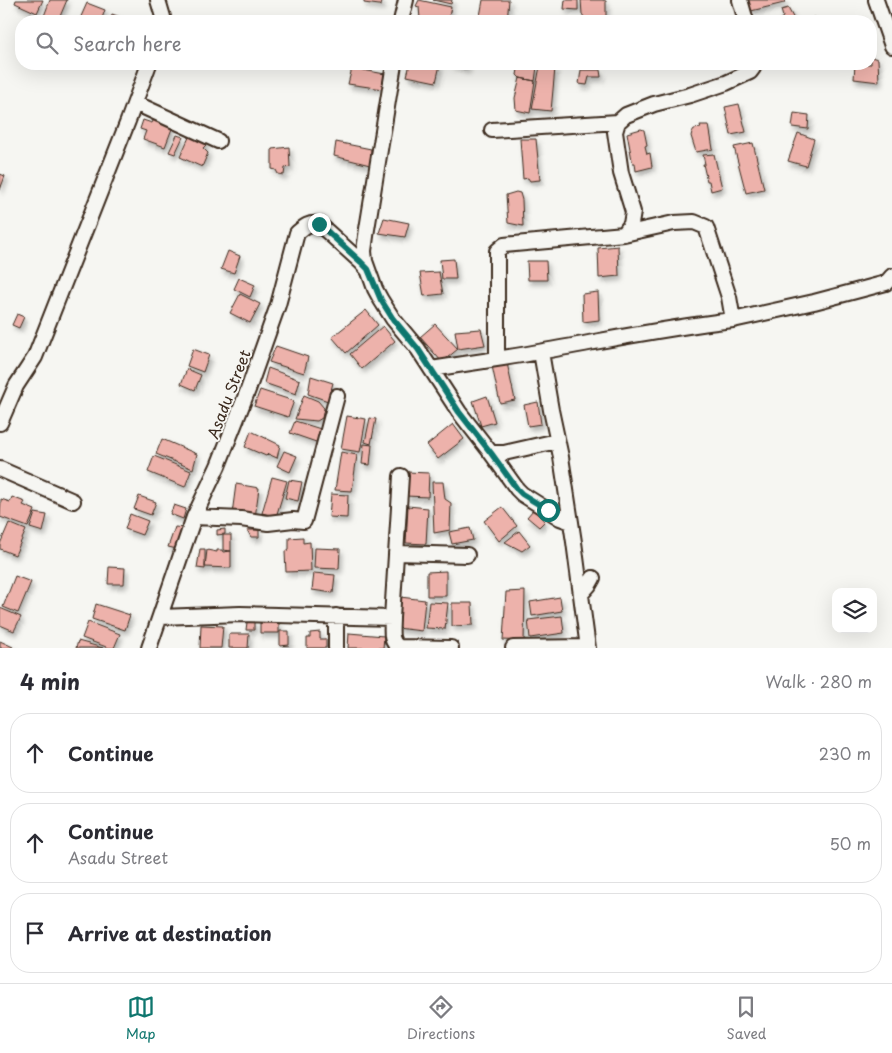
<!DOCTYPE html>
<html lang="en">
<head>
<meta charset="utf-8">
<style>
  body { margin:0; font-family:"Playpen Sans",sans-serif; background:#f2f2f3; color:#2b2b33 }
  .controls { position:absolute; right:15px; bottom:15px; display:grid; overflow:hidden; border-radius:10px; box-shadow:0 5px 20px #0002 }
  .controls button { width:45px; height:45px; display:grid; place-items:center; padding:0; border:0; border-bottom:1px solid #e1e1e2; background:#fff; color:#2b2b33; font:25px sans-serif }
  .stop { position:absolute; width:15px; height:15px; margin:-11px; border:4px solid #0f766e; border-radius:50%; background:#fff }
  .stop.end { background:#0f766e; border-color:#fff; box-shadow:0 1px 5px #0008 }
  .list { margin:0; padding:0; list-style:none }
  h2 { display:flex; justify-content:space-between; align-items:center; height:65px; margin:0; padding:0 20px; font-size:21px }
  h2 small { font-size:16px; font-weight:400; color:#7c7c81 }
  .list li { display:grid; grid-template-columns:32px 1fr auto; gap:15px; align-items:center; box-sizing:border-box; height:80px; margin:0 10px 10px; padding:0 10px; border:1px solid #e1e1e2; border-radius:20px }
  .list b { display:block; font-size:19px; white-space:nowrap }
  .list p { margin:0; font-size:16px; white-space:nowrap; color:#7c7c81 }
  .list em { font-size:16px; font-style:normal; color:#7c7c81 }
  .icon { flex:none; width:28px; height:28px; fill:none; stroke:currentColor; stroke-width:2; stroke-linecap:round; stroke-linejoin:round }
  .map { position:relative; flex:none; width:892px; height:648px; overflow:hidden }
  .search { position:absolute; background:#fff; box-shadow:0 5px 20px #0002; left:15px; right:15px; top:15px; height:55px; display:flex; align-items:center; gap:12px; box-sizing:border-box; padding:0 18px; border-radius:20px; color:#7c7c81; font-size:19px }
  .sheet { height:335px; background:#fff }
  nav { display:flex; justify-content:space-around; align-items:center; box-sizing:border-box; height:70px; border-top:1px solid #e1e1e2; background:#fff; font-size:14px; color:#7c7c81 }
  nav a { display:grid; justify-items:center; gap:2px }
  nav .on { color:#0f766e }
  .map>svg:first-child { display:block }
  .building { fill:#edb2ab; stroke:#3b2a1e; filter:url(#shadow) }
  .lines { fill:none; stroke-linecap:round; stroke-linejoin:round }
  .minor-casing { stroke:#3b2a1e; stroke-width:18 }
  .minor { stroke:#f6f6f2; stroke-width:14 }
  .route { stroke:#0f766e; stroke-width:6 }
  .labels { text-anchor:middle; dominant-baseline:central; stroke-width:4; stroke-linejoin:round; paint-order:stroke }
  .street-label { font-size:15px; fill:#3b2a1e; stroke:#f6f6f2 }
</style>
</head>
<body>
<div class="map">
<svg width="892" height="648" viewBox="0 0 892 648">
  <defs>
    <filter id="shadow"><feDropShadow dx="2.5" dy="4" stdDeviation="2.5" flood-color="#0004"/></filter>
  </defs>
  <rect width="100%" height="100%" fill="#f6f6f2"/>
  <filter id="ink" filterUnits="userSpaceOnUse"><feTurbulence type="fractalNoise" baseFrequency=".02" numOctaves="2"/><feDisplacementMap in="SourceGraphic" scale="10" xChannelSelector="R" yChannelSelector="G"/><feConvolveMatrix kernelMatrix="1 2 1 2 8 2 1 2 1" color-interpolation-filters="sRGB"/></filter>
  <g filter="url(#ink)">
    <path class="building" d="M16,0H43L37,13L15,3Z
      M50,0H67L58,21L44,16Z
      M364,0H382L381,6L379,5L364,3Z
      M419,0L451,7L448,21H432L420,19L419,7L416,6Z
      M433,0H452L451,4Z
      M483,0H509L507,21H498L480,16Z
      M565,0H578V10L564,9Z
      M581,0H602L606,1V21L586,20L582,14Z
      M747,0H785L784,3L751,11Z
      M87,3L105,10L101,21H79Z
      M788,8L795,21H774L779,20L783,17L781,10Z
      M112,14L131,21H110Z
      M815,17L817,21H801Z
      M871,57L878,59L879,82L854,79L855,64H871Z
      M410,64H436L440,65L436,82L407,76Z
      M451,64H468L467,70Z
      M519,64L537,67L535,81L520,78L517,75Z
      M540,66L555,68L551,111L532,109Z
      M352,68L385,74L383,89L348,84Z
      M581,70H600L601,77H589L587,85L579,84Z
      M520,78L535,81L530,113L516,110L515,98Z
      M739,104L746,132L731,135L725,107Z
      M794,113L809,115L808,129L792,127Z
      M154,119L173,126L165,147L143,139L146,131L140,129L143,120L152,123Z
      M700,125H709L713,149L696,152L691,136L692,132L694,129L701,128Z
      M641,129L644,130L647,145L645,146L647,154L650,153L652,167L636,171L635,163H633L632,160L627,133Z
      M798,133L814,139L806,166L788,161Z
      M177,135L183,137L175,154L169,152Z
      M190,135L208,143L203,148L208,153L202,167L180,157Z
      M520,139H536L540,180L530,181L528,178L523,179Z
      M336,142L371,149L370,165L334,156Z
      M753,143L764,189L746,193L734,147Z
      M289,147L290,167L285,168L284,175L278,174L276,170L272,169V149Z
      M714,154L722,188L711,191L709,181H707L703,164H705L703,155Z
      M0,174L5,176L0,190Z
      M516,192L520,193L522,200L523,226L508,223L506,195Z
      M384,218L409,223L405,237L379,233Z
      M618,246L619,276L599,278L598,248Z
      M228,251L240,256L234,273L221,269Z
      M454,259L456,279H442L440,260Z
      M527,261H546L547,280H528Z
      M439,272L443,294L424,296L420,273Z
      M239,278L255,285L250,297L234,289Z
      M598,292L599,320L583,322L582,294Z
      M240,294L260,304L250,323L230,313Z
      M366,310L378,325L346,353L332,337Z
      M17,314L24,317L19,328L12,325Z
      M435,324L458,349L442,362L420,337Z
      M383,326L395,341L362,369L350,354Z
      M481,329L485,345L458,349L455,331Z
      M276,346L308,357L304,373L269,362Z
      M193,349L209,355L203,372L187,366Z
      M507,363L515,400L500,403L492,366Z
      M268,368L300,380L296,394L264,383Z
      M187,369L201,375L195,390L181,384Z
      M311,376L333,383L328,401L308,394Z
      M260,390L294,401L288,417L254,406Z
      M304,395L318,401L324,408L322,418L317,421L295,419Z
      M487,396L495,422L481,426L473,401Z
      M538,402L541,424L528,426L524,405Z
      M347,416L366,419L360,452L341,449Z
      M370,418L376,419L371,444L365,442Z
      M295,421L324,430L319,443L290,433Z
      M453,424L464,439L438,459L427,445Z
      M251,431L280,445L277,458L268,454L266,456L245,447Z
      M162,439L197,454L193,469L156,454Z
      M364,444L372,445L370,465L362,464Z
      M284,451L297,456L290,472L277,466Z
      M341,452L357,455L352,491L335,490Z
      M154,456L191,471L185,487L148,472Z
      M407,472L429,473L428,497L406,496Z
      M272,477L287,481L276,517L262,513Z
      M289,480L302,482L298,501L285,498Z
      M432,482H443L445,499L451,503L450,530L434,533Z
      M236,484L259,488L255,518L232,514Z
      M331,494L348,495L347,518L329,517Z
      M139,496L156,502L151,515L134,509Z
      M12,497L25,502L23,505L35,510L28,527L0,517L1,499L10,502Z
      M174,505L186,509L183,519L170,514Z
      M408,506L428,508L426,544L406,543Z
      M502,507L517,526L499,541L484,521Z
      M533,510L545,521L539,527L527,517Z
      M35,513L47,515L43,532L30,528Z
      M130,514L148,521L142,535L125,529Z
      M9,523L26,530L15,555L0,549V544Z
      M175,527L184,528L177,549L168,547Z
      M470,528L473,540L452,544L449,532Z
      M225,529V534L217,535V530Z
      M247,530H259V537H251Z
      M519,531L530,545L522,551L505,542Z
      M223,535H231V551L223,550Z
      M303,537V543L310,542L311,571L286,572L285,552L289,549V538Z
      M315,548L340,549L339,569L314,568Z
      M200,549H205V569L197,568Z
      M207,550L217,552V550H222L223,552L231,551V568L205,567Z
      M109,567L125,568L124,584H108Z
      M446,571V596H427V572Z
      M314,573L335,575L333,593L312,590Z
      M15,576L31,582L18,613L3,607Z
      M525,591L524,641L503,640L506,592Z
      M400,597L425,600L422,631L397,628Z
      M560,597L562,611L532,616L530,602Z
      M429,602L448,603L445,629L426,628Z
      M452,603H472L473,625L452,626Z
      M96,604L130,615L125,630L92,619Z
      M0,608L21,617L14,631L0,625Z
      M562,616L564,633L530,638L528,620Z
      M88,622L120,634L114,648H109L82,638Z
      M247,622H254V630H246Z
      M279,622V633H260V623Z
      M201,625L223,626L221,648H200Z
      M280,631H289V645L280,646Z
      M320,632V639H326V648H307V638H310V633Z
      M349,633L384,636L383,648H348Z
      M229,634H249L248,648H229Z
      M0,641L13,647L12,648H0Z
      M78,641L103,648H76Z"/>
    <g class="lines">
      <g class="minor-casing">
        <path id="minor" d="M158,0L163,17L162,21
          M740,0L746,21
          M876,0L892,46
          M401,21L406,0
          M394,64L367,229L364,251L365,261L375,289L381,300L393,319L418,349L459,412L491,453L517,489L522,494L560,518L571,522
          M135,103L218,141
          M492,130L618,122
          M624,234L631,224L633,212L621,173L615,132L618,122L626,115L654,104L690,95L726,83L750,72L753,68L754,64
          M733,320L814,302L886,283L892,276
          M541,352L551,410L561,457L574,542L588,648
          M431,369C469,363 507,358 544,351C607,340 670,327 733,320L729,297L706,227L694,222L674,223L624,234L504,245L497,251V359
          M0,423L16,386L35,357L128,121L149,64
          M491,453H504L557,441
          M0,469L73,501
          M401,476L392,618C392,629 389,642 399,647L451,648
          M194,517L241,519L268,523L293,520L304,521L337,396
          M396,553L467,555
          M581,594L589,585L593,578
          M161,617L240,614L392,618
          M149,648L194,517L218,466L248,390L278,305L297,233C305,226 308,223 319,224L361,262L367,269
          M336,648V616
          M513,648L588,647"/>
      </g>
      <use href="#minor" class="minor"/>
    </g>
  </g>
  <g class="lines" filter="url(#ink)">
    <path class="route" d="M319,224L361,262L368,269L381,300L393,319L418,349L459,412L491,453L517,489L522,494L548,510"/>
  </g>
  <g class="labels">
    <g class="street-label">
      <text transform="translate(228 394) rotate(-69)">Asadu Street</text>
    </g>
  </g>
</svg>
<div class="controls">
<button><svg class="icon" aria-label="layers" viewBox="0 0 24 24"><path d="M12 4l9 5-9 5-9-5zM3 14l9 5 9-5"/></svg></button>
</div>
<div class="stop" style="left:548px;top:510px"></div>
<div class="stop end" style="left:319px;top:224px"></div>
<div class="search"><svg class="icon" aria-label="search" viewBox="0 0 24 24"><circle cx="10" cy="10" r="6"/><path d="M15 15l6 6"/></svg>Search here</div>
</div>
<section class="sheet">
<h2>4 min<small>Walk · 280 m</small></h2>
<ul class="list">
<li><svg class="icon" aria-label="ahead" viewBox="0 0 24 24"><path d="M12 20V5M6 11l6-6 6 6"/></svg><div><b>Continue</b></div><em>230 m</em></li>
<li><svg class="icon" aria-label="ahead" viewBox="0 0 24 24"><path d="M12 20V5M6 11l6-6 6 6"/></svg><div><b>Continue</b><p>Asadu Street</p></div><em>50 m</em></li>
<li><svg class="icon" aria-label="arrive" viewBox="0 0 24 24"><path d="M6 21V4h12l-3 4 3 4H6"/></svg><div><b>Arrive at destination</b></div></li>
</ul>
</section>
<nav>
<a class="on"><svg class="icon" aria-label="map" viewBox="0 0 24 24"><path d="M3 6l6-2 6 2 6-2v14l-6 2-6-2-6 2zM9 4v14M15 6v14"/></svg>Map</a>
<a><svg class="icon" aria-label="directions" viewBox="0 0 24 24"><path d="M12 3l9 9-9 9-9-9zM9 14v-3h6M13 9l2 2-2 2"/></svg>Directions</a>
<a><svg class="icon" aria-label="saved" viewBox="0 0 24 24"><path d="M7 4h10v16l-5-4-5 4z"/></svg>Saved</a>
</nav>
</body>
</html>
